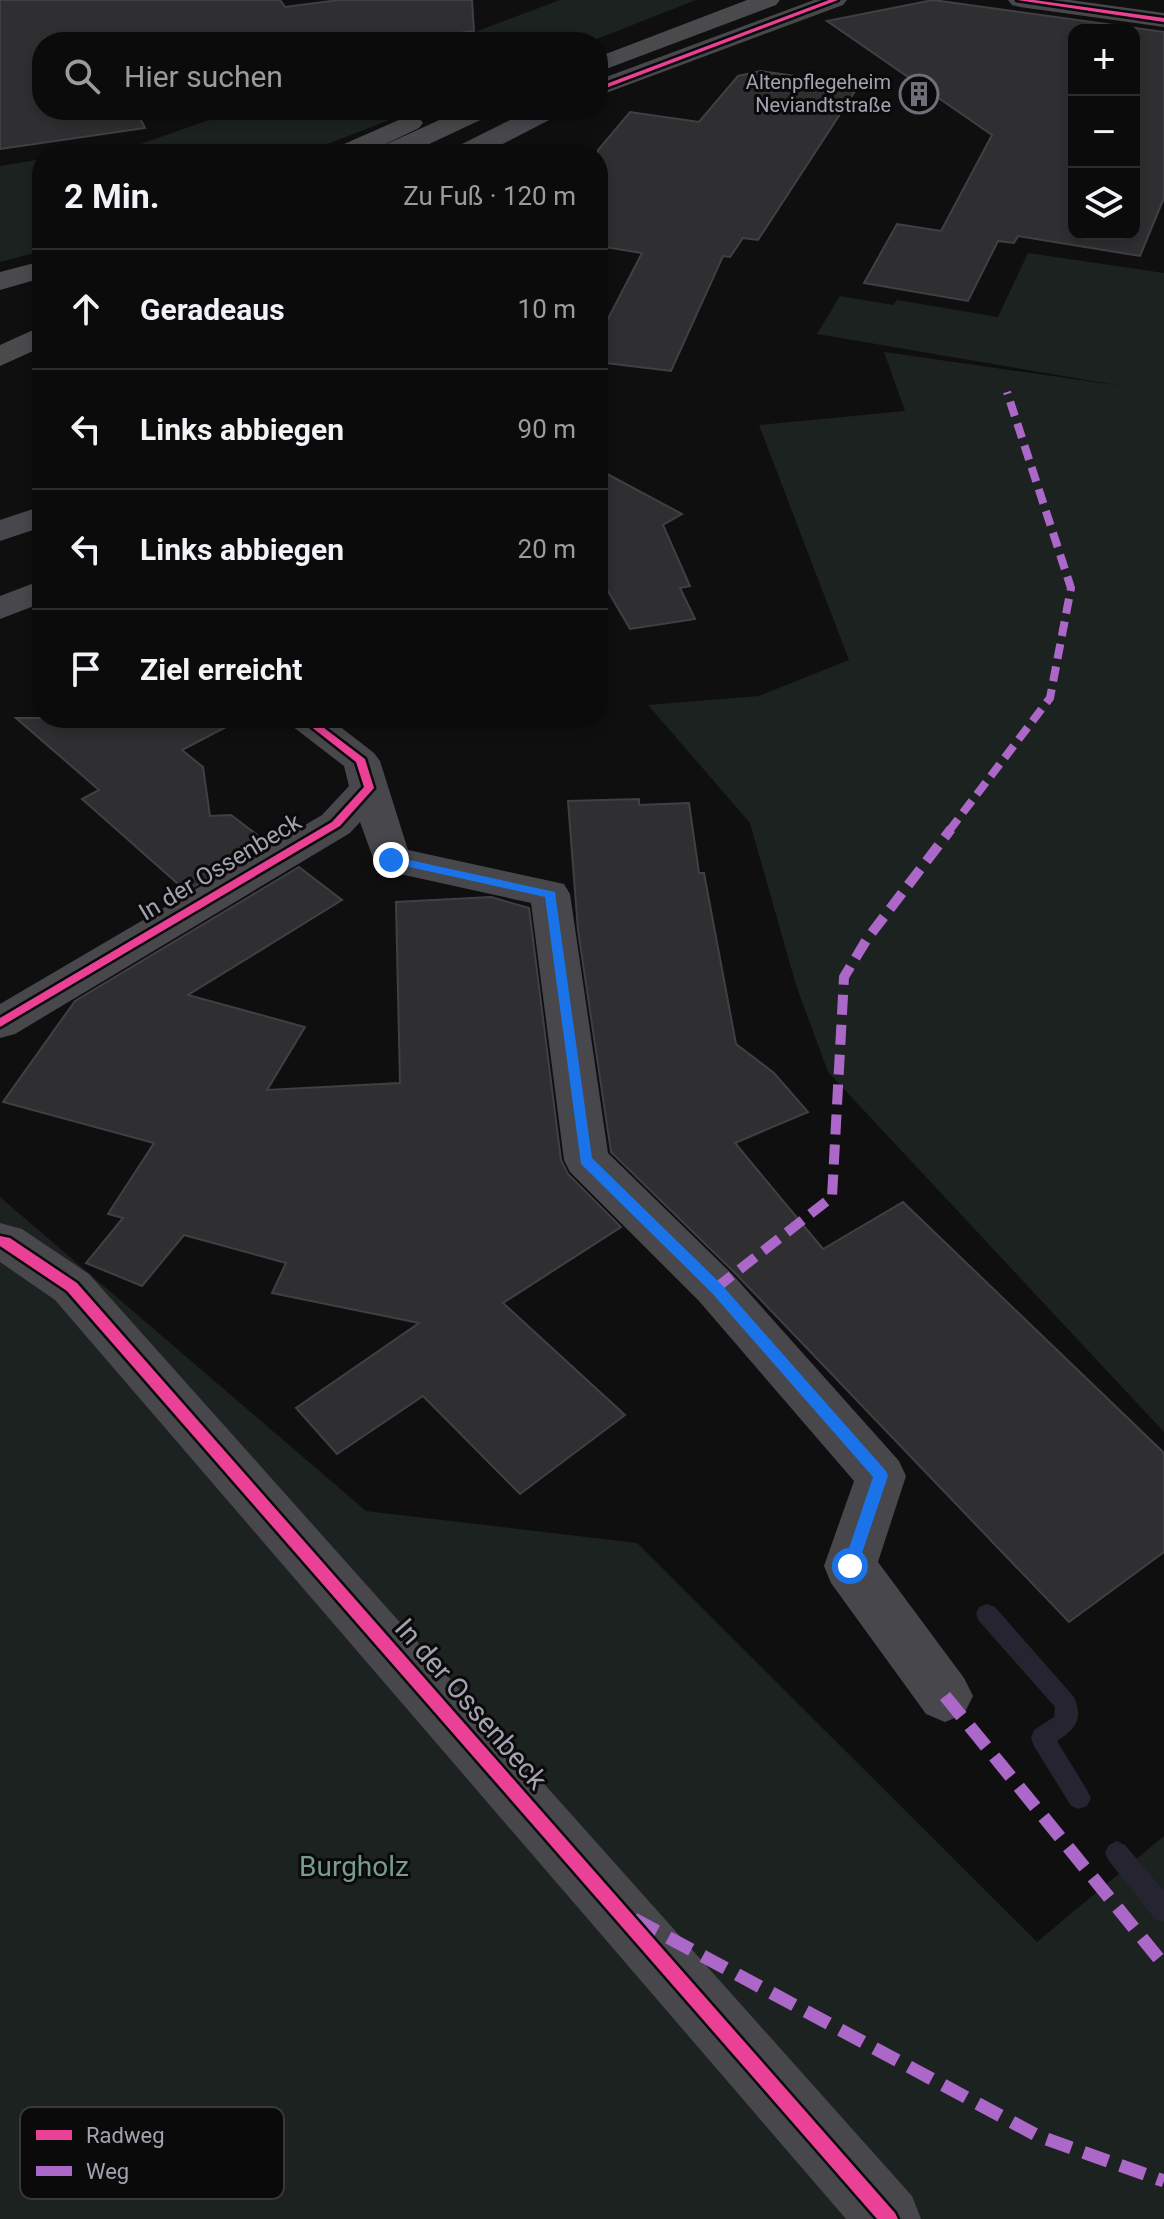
<!DOCTYPE html>
<html lang="de">
<head>
<meta charset="utf-8">
<style>
  body { margin:0; font-family:Roboto,sans-serif; background:#151415; color:#f1f3f6 }
  .controls { position:absolute; right:24px; top:24px; display:grid; overflow:hidden; border-radius:16px; box-shadow:0 4px 12px #0003 }
  .controls button { width:72px; height:72px; display:grid; place-items:center; padding:0; border:0; border-bottom:2px solid #2c2b2d; background:#0c0b0c; color:#f1f3f6; font:40px sans-serif }
  .stop { position:absolute; width:24px; height:24px; margin:-18px; border:6px solid #1a73e8; border-radius:50%; background:#fff }
  .stop.end { background:#1a73e8; border-color:#fff; box-shadow:0 2px 8px #0008 }
  .list { margin:0; padding:0; list-style:none }
  h2 { display:flex; justify-content:space-between; align-items:center; height:104px; margin:0; padding:0 32px; font-size:34px }
  h2 small { font-size:26px; font-weight:400; color:#9a9b9d }
  .list li { display:grid; grid-template-columns:52px 1fr auto; gap:24px; align-items:center; box-sizing:border-box; height:120px; padding:0 32px; border-top:2px solid #2c2b2d }
  .list b { display:block; font-size:30px; white-space:nowrap }
  .list em { font-size:26px; font-style:normal; color:#9a9b9d }
  .icon { flex:none; width:44px; height:44px; fill:none; stroke:currentColor; stroke-width:2; stroke-linecap:round; stroke-linejoin:round }
  .map { position:relative; flex:none; width:1164px; height:2219px; overflow:hidden }
  .search { position:absolute; background:#0c0b0c; box-shadow:0 4px 12px #0003; left:32px; top:32px; width:576px; height:88px; display:flex; align-items:center; gap:20px; box-sizing:border-box; padding:0 28px; border-radius:32px; color:#9a9b9d; font-size:30px }
  .panel { position:absolute; background:#0c0b0c; box-shadow:0 4px 12px #0003; left:32px; top:144px; width:576px; height:584px; border-radius:32px }
  .map>svg:first-child { display:block }
  .green { fill:#1c2220 }
  .lines { fill:none; stroke-linecap:round; stroke-linejoin:round }
  .stream { fill:#252430; fill-rule:evenodd }
  .building { fill:#2f2e30; stroke:#413f43; stroke-width:2; fill-rule:evenodd }
  .minor { fill:#48474b; fill-rule:evenodd }
  .highway { fill:#4a494c; fill-rule:evenodd }
  .quiet-far2 { stroke:#ac68c9; stroke-width:8; stroke-dasharray:15 8; stroke-linecap:butt }
  .quiet-far1 { stroke:#ac68c9; stroke-width:10; stroke-dasharray:20 10; stroke-linecap:butt }
  .quiet { stroke:#ac68c9; stroke-width:13; stroke-dasharray:26 13; stroke-linecap:butt }
  .cycleway-casing { stroke:#0b0a0b; stroke-width:5 }
  .cycleway { fill:#ea4096; fill-rule:evenodd }
  .route { fill:#1a73e8 }
  .labels { text-anchor:middle; dominant-baseline:central; stroke-width:6; stroke-linejoin:round; paint-order:stroke }
  .far-poi-label { font-size:20px; fill:#a6a1b0; stroke:#0b0a0b; text-anchor:end }
  .street-label { font-size:24px; fill:#a6a1b0; stroke:#0b0a0b }
  .near-street-label { font-size:28px; fill:#a6a1b0; stroke:#0b0a0b }
  .near-park-label { font-size:28px; fill:#789b90; stroke:#0b0a0b }
  .key { fill:#0b0a0b; stroke:#3a373d; stroke-width:2 }
  .key-label { font-size:22px; fill:#a6a1b0 }
</style>
</head>
<body>
<div class="map">
<svg width="1164" height="2219" viewBox="0 0 1164 2219">
  <rect width="100%" height="100%" fill="#100f10"/>
  <path class="green" d="M560,0H696L589,42H448Z
    M237,110H415L302,154H77L138,145Z
    M42,159V251L0,262V166Z
    M1028,253L1164,273V1432L828,1072L796,985L750,823L648,705L759,696L849,660L759,425L905,411L884,352L1122,386L817,334L840,296L893,305L897,300L998,317Z
    M0,1197L366,1511L637,1543L1037,1942L1164,1836V2219H0Z"/>
  <g class="lines">
    <path class="stream" d="M987,1604L995,1607L1074,1697C1084,1719 1075,1730 1057,1741L1087,1790L1091,1798L1087,1806L1079,1809L1071,1806L1034,1746L1031,1738L1034,1730L1054,1717L1055,1707L979,1621L976,1614L979,1607Z
      M1117,1841L1125,1845L1164,1891V1922L1155,1919L1109,1861L1105,1853L1109,1845Z"/>
  </g>
  <path class="building" d="M0,0H280L285,7L339,0H472L474,31L392,42H42V110H181L139,116L145,128L0,149Z
    M933,0L1164,32V198L1140,256L1018,236L1014,243L998,241L968,301L864,283L897,224L941,231L992,135L827,21ZM1074,30H1134V234H1074Z
    M761,71L859,85L758,240L743,238L730,257L723,256L671,371L598,362V338L642,253L598,246V150L630,112L699,122L738,76Z
    M598,469L682,514L663,525L690,586L680,588L695,619L630,629L598,574Z
    M16,718H243L182,750L203,767L210,816L231,815L268,843L186,891L82,799L99,790Z
    M639,799V805L689,803L699,873H704L736,1044L774,1073L808,1112L735,1143L823,1249L903,1202L1164,1453V1552L1069,1622L735,1273L611,1152L578,930L568,801Z
    M299,867L342,900L188,995L305,1027L267,1090L400,1083L396,902L491,897L529,908L561,1160L568,1174L621,1227L503,1303L625,1415L520,1494L423,1396L337,1454L296,1408L419,1323L272,1293L286,1263L184,1235L142,1286L86,1263L123,1218L108,1214L154,1143L3,1102L75,1001Z"/>
  <g class="lines">
    <path class="minor" d="M814,0H847L843,5L598,96V80Z
      M1008,0H1070L1164,13V27L1020,7L1012,5Z
      M530,110H563L559,115L483,154H450L454,148Z
      M42,506V527L0,541V520Z
      M42,580V603L0,619V596Z
      M287,718H329L374,753L380,761L408,850L564,884L570,894L608,1153L733,1275L899,1461L906,1476L878,1562L964,1678L973,1696L964,1714L945,1722L926,1714L831,1583L824,1566L854,1481L699,1301L570,1172L564,1160L531,903L377,869L360,822L350,833L15,1034L0,1038V1004L322,815L349,786L344,766L292,726Z
      M0,1223L22,1229L89,1274L912,2196L921,2219H846L55,1300L0,1262Z"/>
    <path class="highway" d="M747,0H780L776,5L598,72V57Z
      M461,110H495L491,115L408,154H374L378,148Z
      M410,115L419,118L423,123L419,128L365,154H331L335,148Z
      M42,261V278L0,290V272Z
      M42,326V347L0,366V345Z"/>
    <path class="quiet-far2" d="M949,831L1050,698L1071,588L1007,392"/>
    <path class="quiet-far1" d="M716,1288L832,1197L844,977L867,939L951,829"/>
    <path class="quiet" d="M945,1696L1164,1965
      M634,1919L1038,2136L1164,2181"/>
    <g class="cycleway-casing">
      <path id="cycleway" d="M829,0H838L598,91V87Z
        M1017,0H1034L1164,18V22Z
        M300,718H311L365,759L374,788L340,826L0,1027V1018L332,822L364,787L356,762Z
        M0,1236L10,1238L77,1283L895,2213L898,2219H877L67,1291L0,1246Z"/>
    </g>
    <use href="#cycleway" class="cycleway"/>
  </g>
  <path class="route" d="M391,856L555,892L592,1158L721,1284L886,1471L888,1476L856,1571H845L843,1566L873,1477L711,1292L581,1164L545,897L387,862L386,860Z"/>
  <defs>
    <g id="building-ring" transform="scale(2)"><circle r="9.5" fill="#0b0a0b" stroke="#726e78" stroke-width="1.5"/><path d="M-4-6H4V6H1V3H-1V6H-4ZM-2.5-4.3h1.7v1.8h-1.7ZM.8-4.3h1.7v1.8H.8ZM-2.5-1h1.7V.8h-1.7ZM.8-1h1.7V.8H.8Z" fill="#726e78"/></g>
  </defs>
  <g fill-rule="evenodd">
    <use href="#building-ring" x="919" y="94"/>
  </g>
  <g class="labels">
    <g class="far-poi-label">
      <text x="891" y="82">Altenpflegeheim<tspan x="891" dy="23">Neviandtstraße</tspan></text>
    </g>
    <g class="street-label">
      <text transform="translate(220 867) rotate(-31)">In der Ossenbeck</text>
    </g>
    <g class="near-street-label">
      <text transform="translate(471 1704) rotate(49)">In der Ossenbeck</text>
    </g>
    <g class="near-park-label">
      <text x="354" y="1866">Burgholz</text>
    </g>
  </g>
  <rect x="20" y="2107" width="264" height="92" rx="12" class="key"/>
  <rect x="36" y="2130" width="36" height="10" fill="#ea4096"/>
  <rect x="36" y="2166" width="36" height="10" fill="#ac68c9"/>
  <g class="key-label">
    <text x="86" y="2143">Radweg</text>
    <text x="86" y="2179">Weg</text>
  </g>
</svg>
<div class="controls">
<button>+</button>
<button>−</button>
<button><svg class="icon" aria-label="layers" viewBox="0 0 24 24"><path d="M12 4l9 5-9 5-9-5zM3 14l9 5 9-5"/></svg></button>
</div>
<div class="stop" style="left:850px;top:1566px"></div>
<div class="stop end" style="left:391px;top:860px"></div>
<div class="search"><svg class="icon" aria-label="search" viewBox="0 0 24 24"><circle cx="10" cy="10" r="6"/><path d="M15 15l6 6"/></svg>Hier suchen</div>
<section class="panel">
<h2>2 Min.<small>Zu Fuß · 120 m</small></h2>
<ul class="list">
<li><svg class="icon" aria-label="ahead" viewBox="0 0 24 24"><path d="M12 20V5M6 11l6-6 6 6"/></svg><div><b>Geradeaus</b></div><em>10 m</em></li>
<li><svg class="icon" aria-label="left" viewBox="0 0 24 24"><path d="M17 20v-9H6M10 6l-5 5 5 5"/></svg><div><b>Links abbiegen</b></div><em>90 m</em></li>
<li><svg class="icon" aria-label="left" viewBox="0 0 24 24"><path d="M17 20v-9H6M10 6l-5 5 5 5"/></svg><div><b>Links abbiegen</b></div><em>20 m</em></li>
<li><svg class="icon" aria-label="arrive" viewBox="0 0 24 24"><path d="M6 21V4h12l-3 4 3 4H6"/></svg><div><b>Ziel erreicht</b></div></li>
</ul>
</section>
</div>
</body>
</html>
